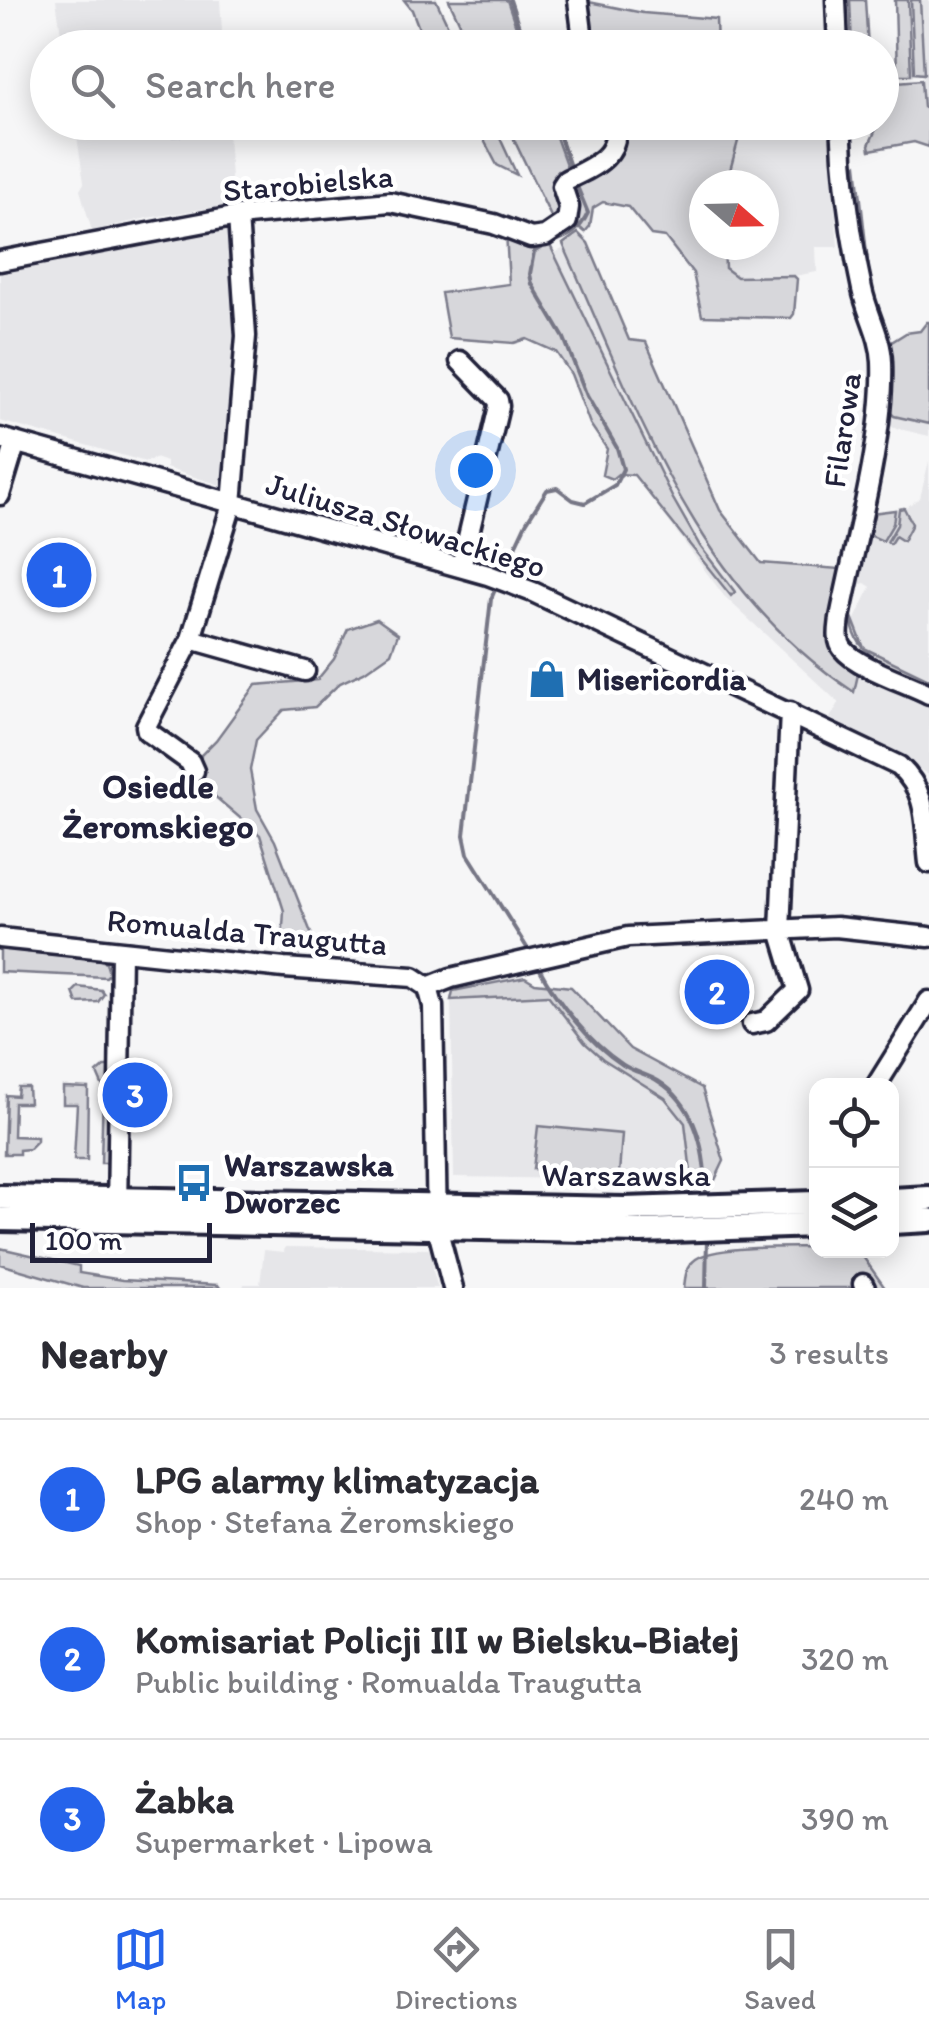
<!DOCTYPE html>
<html lang="en">
<head>
<meta charset="utf-8">
<style>
  body { margin:0; font-family:Itim,sans-serif; background:#f7f7f7; color:#2b2b33 }
  .controls { position:absolute; right:30px; bottom:30px; display:grid; overflow:hidden; border-radius:20px; box-shadow:0 5px 25px #0003 }
  .controls button { width:90px; height:90px; display:grid; place-items:center; padding:0; border:0; border-bottom:2px solid #e1e1e2; background:#fff; color:#2b2b33; font:50px sans-serif }
  .compass { position:absolute; left:689px; top:170px; width:90px; height:90px; border-radius:50%; background:#fff; box-shadow:0 5px 25px #0003; rotate:110deg }
  .scale { position:absolute; left:30px; bottom:25px; width:182px; box-sizing:border-box; padding-left:10px; border:5px solid #22223b; border-top:0; font-size:28px; line-height:35px; white-space:nowrap; color:#22223b; -webkit-text-stroke:8px #fff; paint-order:stroke }
  .you { position:absolute; left:475px; top:470px; width:35px; height:35px; margin:-25px; border:8px solid #fff; border-radius:50%; background:#1a73e8; box-shadow:0 0 0 15px #1a73e833 }
  .badge { display:grid; place-items:center; width:65px; height:65px; border-radius:50%; background:#2563eb; color:#fff; font-size:32px; font-weight:700 }
  .pin { position:absolute; translate:-50% -50%; border:5px solid #fff; box-shadow:0 2px 10px #0006 }
  .list { margin:0; padding:0; list-style:none }
  h2 { display:flex; justify-content:space-between; align-items:center; height:130px; margin:0; padding:0 40px; font-size:42px }
  h2 small { font-size:32px; font-weight:400; color:#7c7c81 }
  .list li { display:grid; grid-template-columns:65px 1fr auto; gap:30px; align-items:center; box-sizing:border-box; height:160px; padding:0 40px; border-top:2px solid #e1e1e2 }
  .list b { display:block; font-size:38px; white-space:nowrap }
  .list p { margin:0; font-size:32px; white-space:nowrap; color:#7c7c81 }
  .list em { font-size:32px; font-style:normal; color:#7c7c81 }
  .icon { flex:none; width:55px; height:55px; fill:none; stroke:currentColor; stroke-width:2; stroke-linecap:round; stroke-linejoin:round }
  .map { position:relative; flex:none; width:929px; height:1288px; overflow:hidden }
  .search { position:absolute; background:#fff; box-shadow:0 5px 25px #0003; left:30px; right:30px; top:30px; height:110px; display:flex; align-items:center; gap:25px; box-sizing:border-box; padding:0 35px; border-radius:55px; color:#7c7c81; font-size:38px }
  .sheet { height:610px; background:#fff }
  nav { display:flex; justify-content:space-around; align-items:center; box-sizing:border-box; height:140px; border-top:2px solid #e1e1e2; background:#fff; font-size:28px; color:#7c7c81 }
  nav a { display:grid; justify-items:center; gap:5px }
  nav .on { color:#2563eb }
  .map>svg:first-child { display:block }
  .built { fill:#e6e6e9 }
  .green { fill:#d7d7db; stroke:#7c7c8b; stroke-width:2.5 }
  .lines { fill:none; stroke-linecap:round; stroke-linejoin:round }
  .stream { stroke:#767685; stroke-width:4 }
  .minor-casing { stroke:#22223b; stroke-width:25 }
  .major-casing { stroke:#22223b; stroke-width:30 }
  .minor { stroke:#fff; stroke-width:18 }
  .major { stroke:#fff; stroke-width:22 }
  .labels { text-anchor:middle; dominant-baseline:central; stroke-width:9; stroke-linejoin:round; paint-order:stroke }
  .street-label { font-size:32px; fill:#22223b; stroke:#fff }
  .poi-label { font-size:32px; font-weight:bold; fill:#22223b; stroke:#fff; text-anchor:start }
  .neighbourhood-label { font-size:35px; font-weight:bold; fill:#22223b; stroke:#fff }
</style>
</head>
<body>
<div class="map">
<svg width="929" height="1288" viewBox="0 0 929 1288">
  <rect width="100%" height="100%" fill="#f6f6f7"/>
  <filter id="ink" filterUnits="userSpaceOnUse"><feTurbulence type="fractalNoise" baseFrequency=".01" numOctaves="2"/><feDisplacementMap in="SourceGraphic" scale="20" xChannelSelector="R" yChannelSelector="G"/><feConvolveMatrix kernelMatrix="1 2 1 2 8 2 1 2 1" color-interpolation-filters="sRGB"/></filter>
  <g filter="url(#ink)">
    <path class="built" d="M56,0H220L223,47H63Z
      M921,0H929V147H925Z
      M75,123H227L231,177L228,205L147,218L92,231L80,190L84,183Z
      M743,123H829L838,247H816L817,272L794,276L737,277L725,268L724,245H764V185H726Z
      M231,224L239,304L227,487L166,468V462L155,458L146,462L0,421V270Z
      M579,241L660,426L816,649L929,701V775L830,718L839,703L724,596L638,480L540,260Z
      M929,338V436L891,427L892,409Z
      M929,461V679L864,648L853,623L871,587L865,583L858,585L872,513L903,509L920,498Z
      M548,994L585,1043L603,1059L665,1098L685,1123L693,1190L633,1180L454,1177L451,1000Z
      M285,1247L434,1249L433,1271L438,1288H243L244,1284H260L264,1250L284,1252Z"/>
    <path class="green" d="M404,0H436L458,47H426L412,10Z
      M449,0H507L523,47H471Z
      M850,0H865L868,47H852Z
      M895,0H908L911,75H897Z
      M911,0H920L924,74L914,73Z
      M584,1L643,13L716,19L717,47H588Z
      M921,80L923,107H929V147L914,142L870,150L869,145L897,82Z
      M173,123H218V135L173,136Z
      M475,123H493L517,175L497,165Z
      M506,123H551L569,173L563,177L557,171L554,175L566,214L555,225Z
      M616,123H743L726,185H704V245H724L725,268L737,277L794,276L797,279L794,314L791,318L702,316L693,273L665,237L651,235L628,207L603,202L593,208L590,226L585,232L573,222L568,187L591,173Z
      M857,165L871,289L852,169Z
      M506,232L547,239L672,497L700,546L735,592L731,596L634,475L618,474L612,479L602,475L607,449L590,424L571,374L556,352L527,339L514,343L449,338L441,293L509,284Z
      M578,233L588,243L629,340L646,342L720,510L761,563L839,569L852,507L855,510L835,652L859,670L854,692C695,588 637,409 563,244Z
      M927,322H929V424L894,416L889,411L890,343L906,333L920,331Z
      M904,508L912,524L903,541L895,536L890,544L887,542L897,525L899,509Z
      M895,510L893,524L883,541L867,534L872,513Z
      M852,617L864,648L929,679V686C900,672 851,657 852,617Z
      M377,619L398,634L391,653L364,672L340,683L315,707L284,710L256,740L250,770L257,809L275,841L313,938L306,954L289,952L282,942L284,911L260,835L205,788L200,769L201,755L216,740L256,685L317,680L334,659L348,629Z
      M0,948L100,960L106,962L109,974L106,977L0,972Z
      M525,977L535,983L571,987L630,1049L702,1088L724,1161L715,1180L693,1190L685,1123L665,1098L603,1059L585,1043L548,995L451,1000L453,991Z
      M78,987L101,990L104,994L98,1002L77,1003L73,992Z
      M104,1067H109L108,1163H101L103,1087L97,1073Z
      M18,1087H28L29,1103H14L13,1136L37,1137V1141L29,1149L19,1150V1154H4L6,1095L17,1096Z
      M63,1087L88,1088L87,1160H74L77,1104H63Z
      M538,1126L622,1134L619,1174L533,1169Z
      M816,1247V1250L859,1251L885,1288H684C685,1277 686,1266 696,1259C716,1245 789,1248 816,1247Z
      M0,1248L79,1266V1273L122,1280L218,1285L220,1288H83L0,1264Z"/>
    <g class="lines">
      <path class="stream" d="M510,0L526,48
        M555,122L571,170
        M503,572L526,523L547,490L557,488L573,500L585,503L615,485L623,469L617,448L587,396L564,338L532,284L530,274L534,252C556,236 574,243 588,213L576,184
        M497,585L491,599L464,835L468,854L531,954
        M538,966C557,1002 588,1042 623,1065C634,1072 647,1074 658,1081C697,1105 706,1154 706,1196
        M706,1288L707,1236"/>
      <g class="minor-casing">
        <path id="minor" d="M578,0L584,48
          M836,0L838,48
          M841,122C843,179 850,234 862,289C867,314 881,336 882,362C885,438 855,541 840,618C839,628 836,640 843,649C857,667 908,683 929,694
          M0,261L238,216L390,202L494,224L531,238L545,236L567,221L569,207L562,186L566,180C591,168 623,156 614,122
          M460,361L498,400L499,406L461,567
          M0,438L488,575L533,592L899,766C929,794 924,822 929,863
          M0,495L16,442
          M191,639L305,671
          M194,771L190,762L147,731L146,726L191,639L232,504L246,336L238,216
          M0,938L284,968L413,977L428,987L451,978L628,937L836,927L929,937
          M428,987L433,1006L437,1227L453,1288
          M752,1024L766,1021L798,990L780,930L790,712
          M876,1086L929,1001
          M117,1211L121,952
          M863,1284L865,1288"/>
      </g>
      <g class="major-casing">
        <path id="major" d="M0,1197L625,1209L816,1203
          M892,1200L929,1198
          M0,1219L641,1231L816,1225
          M892,1222L929,1220"/>
      </g>
      <use href="#minor" class="minor"/>
      <use href="#major" class="major"/>
    </g>
  </g>
  <defs>
    <g id="shop-bare" transform="scale(3)"><path d="M-5-2.5h2.3a2.7 3.5 0 0 1 5.4 0H5L5.5 6h-11ZM-1.5-2.5h3a1.5 2.3 0 0 0-3 0Z" fill="#1f6fb2" stroke="#fff" stroke-width="2.5" paint-order="stroke"/></g>
    <g id="bus-bare" transform="scale(3)"><path d="M-5-6H5V4H4V6H2V4H-2V6H-4V4H-5ZM-3.5-4V0h7V-4ZM-3.5 1.2v1.5H-2V1.2ZM2 1.2v1.5H3.5V1.2Z" fill="#1f6fb2" stroke="#fff" stroke-width="2.5" paint-order="stroke"/></g>
  </defs>
  <g fill-rule="evenodd">
    <use href="#shop-bare" x="547" y="679"/>
    <use href="#bus-bare" x="194" y="1183"/>
  </g>
  <g class="labels">
    <g class="street-label">
      <text transform="translate(308 183) rotate(-5)">Starobielska</text>
      <text transform="translate(842 430) rotate(-82)">Filarowa</text>
      <text transform="translate(406 525) rotate(17)">Juliusza Słowackiego</text>
      <text transform="translate(247 932) rotate(5)">Romualda Traugutta</text>
      <text x="626" y="1175">Warszawska</text>
    </g>
    <g class="poi-label">
      <text x="577" y="679">Misericordia</text>
      <text x="224" y="1165">Warszawska<tspan x="224" dy="37">Dworzec</tspan></text>
    </g>
    <g class="neighbourhood-label">
      <text x="158" y="786">Osiedle<tspan x="158" dy="40">Żeromskiego</tspan></text>
    </g>
  </g>
</svg>
<div class="controls">
<button><svg class="icon" aria-label="locate" viewBox="0 0 24 24"><circle cx="12" cy="12" r="6"/><path d="M12 2v4M12 18v4M2 12h4M18 12h4"/></svg></button>
<button><svg class="icon" aria-label="layers" viewBox="0 0 24 24"><path d="M12 4l9 5-9 5-9-5zM3 14l9 5 9-5"/></svg></button>
</div>
<svg class="compass" viewBox="-18 -18 36 36"><path d="M0-13l5 13h-10z" fill="#e53935"/><path d="M0 13l5-13h-10z" fill="#7c7c81"/></svg>
<div class="scale">100 m</div>
<div class="you"></div>
<div class="pin badge" style="left:59px;top:575px">1</div>
<div class="pin badge" style="left:717px;top:992px">2</div>
<div class="pin badge" style="left:135px;top:1095px">3</div>
<div class="search"><svg class="icon" aria-label="search" viewBox="0 0 24 24"><circle cx="10" cy="10" r="6"/><path d="M15 15l6 6"/></svg>Search here</div>
</div>
<section class="sheet">
<h2>Nearby<small>3 results</small></h2>
<ul class="list">
<li><span class="badge">1</span><div><b>LPG alarmy klimatyzacja</b><p>Shop · Stefana Żeromskiego</p></div><em>240 m</em></li>
<li><span class="badge">2</span><div><b>Komisariat Policji III w Bielsku-Białej</b><p>Public building · Romualda Traugutta</p></div><em>320 m</em></li>
<li><span class="badge">3</span><div><b>Żabka</b><p>Supermarket · Lipowa</p></div><em>390 m</em></li>
</ul>
</section>
<nav>
<a class="on"><svg class="icon" aria-label="map" viewBox="0 0 24 24"><path d="M3 6l6-2 6 2 6-2v14l-6 2-6-2-6 2zM9 4v14M15 6v14"/></svg>Map</a>
<a><svg class="icon" aria-label="directions" viewBox="0 0 24 24"><path d="M12 3l9 9-9 9-9-9zM9 14v-3h6M13 9l2 2-2 2"/></svg>Directions</a>
<a><svg class="icon" aria-label="saved" viewBox="0 0 24 24"><path d="M7 4h10v16l-5-4-5 4z"/></svg>Saved</a>
</nav>
</body>
</html>
